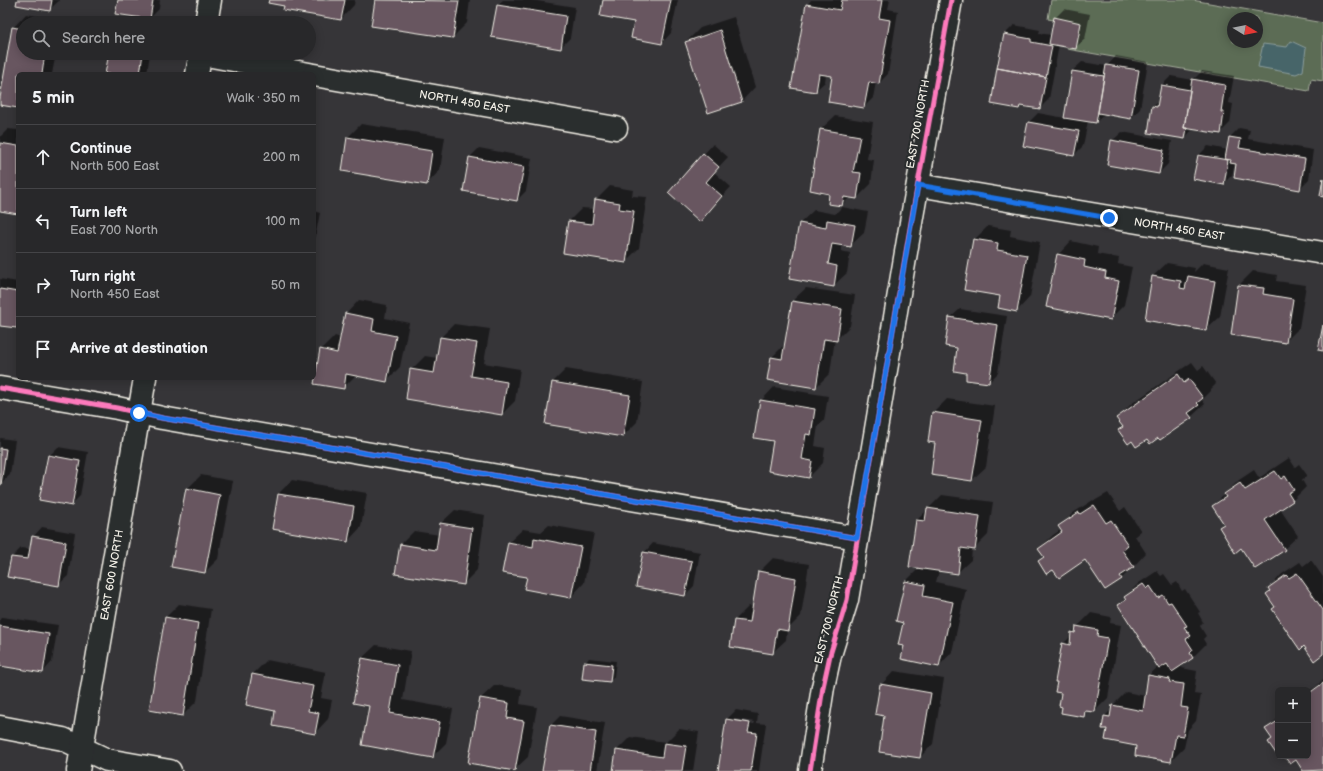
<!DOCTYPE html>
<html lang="en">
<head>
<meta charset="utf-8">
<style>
  body { margin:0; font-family:"Balsamiq Sans",sans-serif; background:#343436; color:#f1f3f6 }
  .controls { position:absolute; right:12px; bottom:12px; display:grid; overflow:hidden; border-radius:6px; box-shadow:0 2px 10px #0003 }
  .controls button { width:36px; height:36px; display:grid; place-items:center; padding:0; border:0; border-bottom:1px solid #444447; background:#28282a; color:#f1f3f6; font:20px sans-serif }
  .compass { position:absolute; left:1227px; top:12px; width:36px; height:36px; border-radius:50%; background:#28282a; box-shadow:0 2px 10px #0003; rotate:100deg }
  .stop { position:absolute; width:12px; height:12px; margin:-9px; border:3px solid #1a73e8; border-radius:50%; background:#fff }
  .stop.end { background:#1a73e8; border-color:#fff; box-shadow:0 1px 4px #0008 }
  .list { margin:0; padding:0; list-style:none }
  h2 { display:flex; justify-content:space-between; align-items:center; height:52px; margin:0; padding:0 16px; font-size:17px }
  h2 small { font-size:13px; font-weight:400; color:#a5a6a8 }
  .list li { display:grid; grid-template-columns:26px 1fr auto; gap:12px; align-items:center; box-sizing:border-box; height:64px; padding:0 16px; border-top:1px solid #444447 }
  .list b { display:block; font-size:15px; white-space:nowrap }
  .list p { margin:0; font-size:13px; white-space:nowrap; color:#a5a6a8 }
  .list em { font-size:13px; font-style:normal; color:#a5a6a8 }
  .icon { flex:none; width:22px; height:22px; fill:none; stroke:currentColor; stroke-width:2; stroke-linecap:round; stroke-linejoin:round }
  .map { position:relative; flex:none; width:1323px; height:771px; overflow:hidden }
  .search { position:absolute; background:#28282a; box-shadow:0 2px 10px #0003; left:16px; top:16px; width:300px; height:44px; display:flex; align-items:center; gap:10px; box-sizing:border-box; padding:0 14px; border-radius:22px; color:#a5a6a8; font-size:15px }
  .panel { position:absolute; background:#28282a; box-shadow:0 2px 10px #0003; left:16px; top:72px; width:300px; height:308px; border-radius:6px }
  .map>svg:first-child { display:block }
  .green { fill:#5b6c55; stroke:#a8ae9e; fill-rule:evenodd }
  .water { fill:#476569; stroke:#8c9d9c }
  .shadow { fill:#0007; fill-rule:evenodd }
  .building { fill:#685761; stroke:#f4f1e8 }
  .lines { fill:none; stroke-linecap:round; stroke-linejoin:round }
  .minor-casing { stroke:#f4f1e8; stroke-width:25 }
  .minor { stroke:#2a2d2e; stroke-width:22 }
  .cycleway-casing { stroke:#2a2d2e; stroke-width:8 }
  .cycleway { stroke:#fd7abc; stroke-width:5 }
  .route { stroke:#1a73e8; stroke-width:5 }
  .labels { text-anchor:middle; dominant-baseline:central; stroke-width:4; stroke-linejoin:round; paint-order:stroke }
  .street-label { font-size:11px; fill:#f4f1e8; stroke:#2a2d2e }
</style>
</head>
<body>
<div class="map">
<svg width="1323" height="771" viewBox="0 0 1323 771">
  <rect width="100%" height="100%" fill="#363538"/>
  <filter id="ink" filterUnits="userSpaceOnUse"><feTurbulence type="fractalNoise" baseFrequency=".025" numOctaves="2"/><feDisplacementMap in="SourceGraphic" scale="8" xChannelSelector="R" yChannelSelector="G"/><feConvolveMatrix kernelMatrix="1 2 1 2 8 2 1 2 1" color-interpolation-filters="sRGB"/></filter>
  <g filter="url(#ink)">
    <path class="green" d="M1051,0H1192L1323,23V81L1311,79L1309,91L1067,49L1072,23L1048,19ZM1233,18H1257V42H1233Z"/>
    <path class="water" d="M1291,41L1306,48L1303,71L1296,74L1258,67L1263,44L1287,47Z"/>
    <path class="shadow" d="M18,0H60L49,10Z
      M119,0H160L159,9L150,18Z
      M270,0H355L354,5L341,19L285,5Z
      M376,0H470L467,23L453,37L372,25Z
      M503,0H531L575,7L570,38L561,47L497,5Z
      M604,0H678L671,33L662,43L635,22Z
      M811,0H890L888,9L898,11L888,74L879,83L876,82L873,98L864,107L834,75L826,74L825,82L815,91L807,5Z
      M1064,9L1090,14L1085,39L1075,48L1059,45L1049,99L1040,108L1022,105L1019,108L992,103L1005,34L1014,25L1040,30L1039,33L1051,35L1055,18Z
      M26,14L61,20V23H23V53H56L52,74H18V107L0,104L13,28Z
      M734,17L755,87L742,101L708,112L686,42L700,28Z
      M110,53H150L147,74H106Z
      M1116,56L1148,62L1140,109L1131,118L1105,114L1096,122L1088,121L1083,146L1074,155L1024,146L1029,122L1038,113L1065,118L1072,71L1082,62L1107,66Z
      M1202,71L1234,76L1229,103L1233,104L1230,123L1220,133L1194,128L1185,138L1153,106L1159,101L1161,86L1171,76L1193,80Z
      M835,116L873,122L867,159L874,160L871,184L857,198L850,197L842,205L831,193L821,129Z
      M361,124L445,137L440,170L427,184L348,137Z
      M1239,128L1250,130L1248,139L1313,150L1309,179L1299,189L1235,163L1232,175L1223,184L1199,155L1208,146L1228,150L1230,137Z
      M8,129L18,130V213L0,210V137Z
      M1122,132L1172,141L1168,164L1159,173L1112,141Z
      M713,144L728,157L714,172L731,187L700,220L669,193Z
      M479,148L532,158L526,191L517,200L470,157Z
      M610,186L633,190L632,196L647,197L639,248L626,261L569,221L582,208L595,209L596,200Z
      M842,207L868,212L864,233L850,246L842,245L841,251L850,253L847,273L833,286L800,223L814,210L835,214Z
      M314,211L320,213L315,238L314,240Z
      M988,226L1011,230L1010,236L1040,242L1030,297L1017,311L1001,295L974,240Z
      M1071,241L1098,247L1097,254L1119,258L1118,264L1132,267L1124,305L1111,318L1058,255Z
      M1167,263L1195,268L1194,272L1203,263L1229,268L1220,317L1206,330L1153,276Z
      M1253,271L1277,275L1276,281L1306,285L1299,328L1285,342L1232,334L1239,285Z
      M0,279L18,282V326L17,327L0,325Z
      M806,288L855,295L850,326L836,340L835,339L830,373L816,387L772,357L785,344L792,301Z
      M359,300L387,305L385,318L409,323L400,367L386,381L356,375L343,388L321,350L335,336L341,338L346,314Z
      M960,309L1007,316L998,373L989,382L968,372L950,318Z
      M454,324L490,329L484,363L520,369L515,401L502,414L411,370L425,356L437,358L441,337Z
      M1192,362L1198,370L1203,366L1216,384L1211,389V391L1202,400L1205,404L1191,417L1159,436L1132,440L1120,430L1124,426L1118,418L1131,404Z
      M566,369L643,382L637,422L623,436L552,383Z
      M774,387L828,396L824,421L818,426L815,446L825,448L823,463L809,477L774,440L761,401Z
      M947,399L995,406L986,467L972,480L933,413Z
      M0,438L15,440L10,475L0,484Z
      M58,447L88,452L80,496L71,505L49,456Z
      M1289,458L1295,467L1299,464L1307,475L1302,480L1306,487L1293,500L1280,509L1298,536L1284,549L1242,547L1220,527L1224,523L1213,506L1239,480L1254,470L1259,478Z
      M201,475L233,481L218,559L205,572L187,489Z
      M292,480L367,493L361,527L348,541L273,528L278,494Z
      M1108,493L1120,511L1125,507L1141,531L1135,536L1146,553L1135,565L1122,578L1106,589L1086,559L1053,568L1039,561L1044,556L1039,549L1053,535L1062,529L1060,527L1073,513L1093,500L1094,501Z
      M942,495L993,502L988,535L974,549H972L971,560L957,573L939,571L936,582L966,589L952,652L939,666L906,645L904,622L897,621L906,581L919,568L917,520Z
      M455,510L485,515L477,570L463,584L401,544L414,531L440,535L441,523Z
      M549,525L594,533L584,583L571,597L528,576L509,542L523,529L541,532Z
      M42,527L75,533L68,576L58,585L8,577L12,557L21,548L30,549L33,537Z
      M653,543L700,552L694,586L685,595L644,553Z
      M773,558L809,564L801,616L787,630L786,640L772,653L731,647L735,620L749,606L754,607L759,572Z
      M1311,560L1323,577V653L1276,607L1271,591L1269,588L1282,574L1300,562L1303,566Z
      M1157,571L1161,576L1164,574L1172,585L1177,582L1182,591L1185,589L1200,612L1198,613L1203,622L1200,626L1206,636L1203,639L1206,644L1193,657L1181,665H1183L1182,668L1197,671L1194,694L1201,695L1196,721L1188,730L1184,748L1171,761L1108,729L1105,716L1112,709V706L1126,692L1146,696L1149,675L1159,666L1120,605L1126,598L1125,597L1139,583Z
      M179,604L211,609L197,701L183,715L165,618Z
      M1091,613L1111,617L1110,623L1121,625L1108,698L1095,711L1088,710L1083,716L1062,692L1063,644L1072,635V632Z
      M2,617L58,625L52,662L43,672L0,665V619Z
      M376,645L411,651L403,700L453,709L446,743L433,756L370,705L362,658Z
      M589,658L616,661L614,677L610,681L585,663Z
      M267,660L326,672L321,698L332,700L328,719L315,733L276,710L247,705L253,674Z
      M894,671L944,679L933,744L920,757L886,715L881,685Z
      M1323,679V769L1320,771H1304L1296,758L1286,756H1308V691L1316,687Z
      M495,685L522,689L520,704L537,707L528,757L514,770L469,762L481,698Z
      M736,710L758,714L757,723L766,724L759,771H720L727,719ZM733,719L755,722L754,724L733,721Z
      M560,716L605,723L597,771H543L551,725Z
      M1278,718V754L1273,739L1267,729Z
      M679,729L699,732L693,771H614L617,750L630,737L666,742Z"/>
    <path class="building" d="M17,0H52L50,11L16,5Z
      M118,0H153L150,19L115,14Z
      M269,0H345L341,20L283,10L284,6L268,3Z
      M375,0L459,1L453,38L371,26Z
      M603,0H671L662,44L631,38L634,22L600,16Z
      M842,0H882L879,18L890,20L879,84L869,82L864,108L828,102L832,76L819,74L816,92L791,88L806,4L840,10Z
      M497,5L566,16L561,49L491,37Z
      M1054,17L1081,23L1076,49L1049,44Z
      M12,27L23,29V53H45L42,74H18V108L0,105V98Z
      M720,30L742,102L708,113L685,42Z
      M1004,34L1031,39V42L1052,46L1046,77L997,68Z
      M109,53H143L140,74H105Z
      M1106,65L1139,70L1131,119L1098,113Z
      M997,68L1046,77L1040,109L1020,106L1019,109L991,104Z
      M1072,71L1104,76L1096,123L1064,118Z
      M1192,79L1225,85L1221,112H1224L1221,134L1184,128Z
      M1161,85L1190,90L1184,128H1187L1185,139L1148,133L1152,106L1157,107Z
      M1028,122L1079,131L1074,156L1023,146Z
      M820,129L860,136L853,172L861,173L857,199L844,197L842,206L828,204L829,194L810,190Z
      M347,137L432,151L427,185L342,171Z
      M1229,137L1241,139L1239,148L1305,159L1300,190L1234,178L1236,164L1230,163L1231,160L1225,159Z
      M1111,140L1164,150L1159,174L1107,165Z
      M0,143L18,146V214L0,211Z
      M703,153L719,167L706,182L722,196L700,222L668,193Z
      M1198,155L1228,160L1224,185L1193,179Z
      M469,157L524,167L517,201L463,191Z
      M1323,178V197L1320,196Z
      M595,199L620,203L619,209L634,211L626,263L563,253L568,221L592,224Z
      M827,220L855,225L851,247L832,244L828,264L837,266L834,287L789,279L799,223L826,228Z
      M973,239L998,243L997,250L1027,255L1017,312L998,308L1000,296L964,290Z
      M1057,254L1085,260L1084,267L1106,272L1105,278L1119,281L1111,320L1046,307Z
      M1152,276L1181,281L1180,288L1185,289L1188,276L1215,281L1206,331L1145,320Z
      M1238,285L1264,288L1263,294L1293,299L1286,343L1231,335Z
      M0,289L18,292L17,328L0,326Z
      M792,301L842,309L837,341L824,339L816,388L767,380L771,357L782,359Z
      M345,313L374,319L372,331L396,336L387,382L346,374L344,389L314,384L320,349L337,353Z
      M949,317L998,325L989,383L966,380V373L954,371L957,348L945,346Z
      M1323,325V351L1318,350Z
      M440,337L477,343L471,376L507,382L502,415L406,399L410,369L434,373Z
      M1178,374L1184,383L1189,379L1203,398L1197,403L1199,405L1188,413L1192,418L1160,440L1158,438L1150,444L1147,440L1136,447L1132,441L1128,444L1118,430L1123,427L1116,418Z
      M552,382L630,395L623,437L545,424Z
      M760,400L815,409L811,435L806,434L802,459L812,461L809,478L768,471L773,441L754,438Z
      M932,412L982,420L972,481L931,475L935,443L928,442Z
      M0,448L6,449L1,485H0Z
      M48,455L80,461L72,506L39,500Z
      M1275,471L1281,479L1285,476L1294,490L1288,493L1293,501L1265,520L1285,550L1255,569L1241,548L1235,553L1219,527L1224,524L1212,506L1226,497L1224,494L1240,483L1245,490Z
      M186,488L220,495L205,573L171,567Z
      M278,494L354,506L348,542L272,529Z
      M1094,505L1106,523L1111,520L1128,545L1122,550L1134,567L1120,576L1122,579L1105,590L1085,560L1059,578L1053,570L1046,574L1038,561L1044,557L1038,549L1062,532L1058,526L1079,512L1080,514Z
      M927,508L980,516L975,550L961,548L958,574L909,567L916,520L925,521Z
      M440,523L472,528L464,585L395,574L400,544L436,550Z
      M32,536L66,542L59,586L7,577L11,557L28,559Z
      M534,538L581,547L571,598L524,589L527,577L502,573L508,542L533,547Z
      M643,552L692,561L685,596L636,587Z
      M758,571L796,578L788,631L777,629L773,654L730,647L734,620L750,622Z
      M1297,573L1323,610V654L1314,661L1304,646L1300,650L1272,609L1275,607L1266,594L1270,591L1268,588L1286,575L1289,578Z
      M905,581L925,585L923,596L953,602L939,667L901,659L904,646L898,645L903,623L896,621Z
      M1143,584L1147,589L1150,586L1158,598L1163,595L1168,603L1171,602L1187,626L1184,627L1191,636L1186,639L1193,650L1190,653L1193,658L1172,672L1167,664L1159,669L1118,605L1126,600L1124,597Z
      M165,617L198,623L183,716L149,710Z
      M0,626L49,634L43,673L0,666Z
      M1076,626L1098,630L1097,636L1108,638L1095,712L1085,711L1084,717L1061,713L1062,707L1059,706L1061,693L1055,692L1057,682H1055L1062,643L1070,645L1071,632L1075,633Z
      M362,658L398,665L390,713L440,722L433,758L362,745L369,706L353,703Z
      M584,662L612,665L610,682L582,679Z
      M252,674L313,686L308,711L319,713L315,734L273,726L275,711L246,705Z
      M1148,675L1170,679L1169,682L1184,684L1181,707L1188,708L1183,736L1176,735L1171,762L1135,756L1136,746L1105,740L1107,729H1102L1104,716L1110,717L1112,705L1143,711Z
      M1323,683V770L1303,771L1296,760L1290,764L1284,756H1308V694Z
      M880,684L931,693L920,758L879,752L884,716L875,714Z
      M480,698L509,703L507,718L524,721L515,771L468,763Z
      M726,719L750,723L748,732L757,733L751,771H718Z
      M1278,721V756H1281L1279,758L1268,742L1272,739L1265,729Z
      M550,725L596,732L590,771H542Z
      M664,743L686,746L682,771H613L616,750L662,757Z"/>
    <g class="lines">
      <g class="minor-casing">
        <g id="minor">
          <path d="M206,23L210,0"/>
          <path d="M201,54L309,74"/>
          <path d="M197,74L201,53"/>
          <path id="s1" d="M314,75L616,128"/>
          <path id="s2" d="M918,185L1323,253"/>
          <path d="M0,388L117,408L162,418L857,538"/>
          <path d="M0,727L63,739L107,760L170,771"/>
          <path id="s3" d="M78,771L145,378"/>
          <path d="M810,771L823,687L830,655L847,600L913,211L951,0"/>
        </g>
      </g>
      <use href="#minor" class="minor"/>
      <g class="cycleway-casing">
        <path id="cycleway" d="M0,388L117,408L162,418L857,538
          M810,771L823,687L830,655L847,600L913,211L951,0"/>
      </g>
      <use href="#cycleway" class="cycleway"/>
    </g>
  </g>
  <g class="lines" filter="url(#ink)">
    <path class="route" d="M139,413L162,418L857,538L918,185L1109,218"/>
  </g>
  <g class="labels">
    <g class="street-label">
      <text stroke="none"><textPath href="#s1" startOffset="153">NORTH 450 EAST</textPath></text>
      <text transform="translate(918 124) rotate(-80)">EAST 700 NORTH</text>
      <text stroke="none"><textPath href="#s2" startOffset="265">NORTH 450 EAST</textPath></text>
      <text stroke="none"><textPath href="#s3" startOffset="199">EAST 600 NORTH</textPath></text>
      <text transform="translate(829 620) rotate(-76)">EAST 700 NORTH</text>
    </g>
  </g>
</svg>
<div class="controls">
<button>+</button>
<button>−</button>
</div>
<svg class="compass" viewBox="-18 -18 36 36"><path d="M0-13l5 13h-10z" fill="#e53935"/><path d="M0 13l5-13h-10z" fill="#a5a6a8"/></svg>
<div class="stop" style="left:139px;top:413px"></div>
<div class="stop end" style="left:1109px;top:218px"></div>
<div class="search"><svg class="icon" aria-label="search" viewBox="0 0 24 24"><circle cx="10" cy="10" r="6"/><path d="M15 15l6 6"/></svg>Search here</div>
<section class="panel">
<h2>5 min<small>Walk · 350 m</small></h2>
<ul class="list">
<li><svg class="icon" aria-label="ahead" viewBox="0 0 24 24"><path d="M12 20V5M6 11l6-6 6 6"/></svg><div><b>Continue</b><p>North 500 East</p></div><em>200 m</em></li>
<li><svg class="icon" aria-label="left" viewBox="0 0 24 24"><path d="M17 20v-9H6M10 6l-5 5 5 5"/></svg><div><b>Turn left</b><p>East 700 North</p></div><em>100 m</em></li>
<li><svg class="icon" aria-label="right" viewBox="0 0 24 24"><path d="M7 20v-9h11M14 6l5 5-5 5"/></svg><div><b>Turn right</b><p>North 450 East</p></div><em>50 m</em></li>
<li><svg class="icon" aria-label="arrive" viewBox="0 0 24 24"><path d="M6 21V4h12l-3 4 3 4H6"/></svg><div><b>Arrive at destination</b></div></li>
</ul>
</section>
</div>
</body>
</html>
